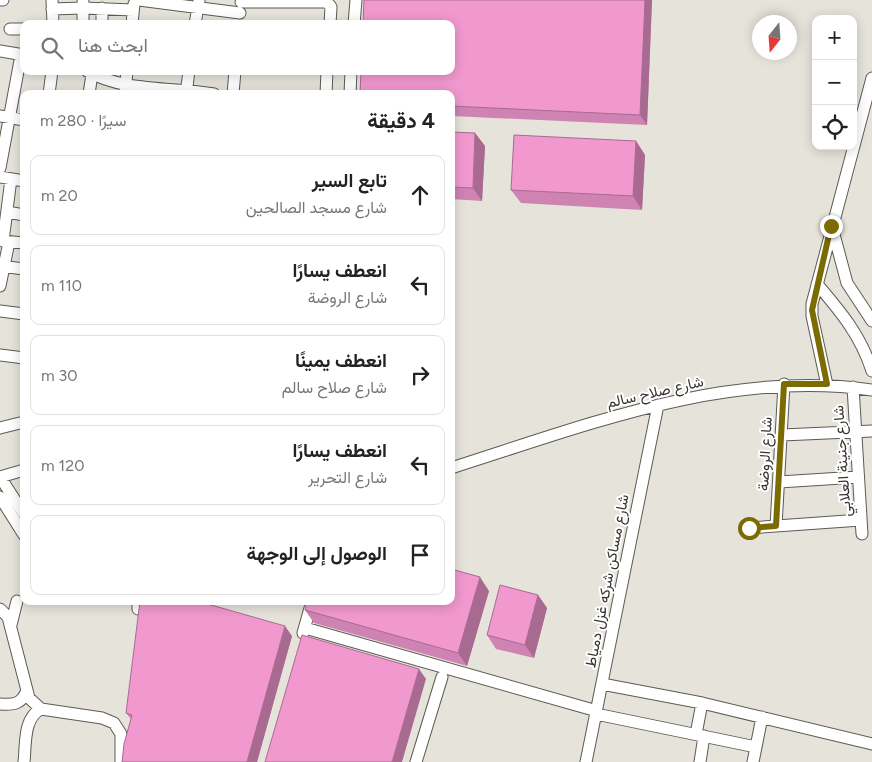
<!DOCTYPE html>
<html lang="ar">
<head>
<meta charset="utf-8">
<style>
  body { margin:0; font-family:Figtree,Vazirmatn,sans-serif; background:#f2f2f2; color:#222; direction:rtl }
  .controls { position:absolute; right:15px; top:15px; display:grid; overflow:hidden; border-radius:10px; box-shadow:0 2px 12px #0003 }
  .controls button { width:45px; height:45px; display:grid; place-items:center; padding:0; border:0; border-bottom:1px solid #e0e0e0; background:#fff; color:#222; font:25px sans-serif }
  .compass { position:absolute; left:752px; top:15px; width:45px; height:45px; border-radius:50%; background:#fff; box-shadow:0 2px 12px #0003; rotate:197deg }
  .stop { position:absolute; width:15px; height:15px; margin:-11px; border:4px solid #7c6b03; border-radius:50%; background:#fff }
  .stop.end { background:#7c6b03; border-color:#fff; box-shadow:0 1px 5px #0008 }
  .list { margin:0; padding:0; list-style:none }
  h2 { display:flex; justify-content:space-between; align-items:center; height:65px; margin:0; padding:0 20px; font-size:21px }
  h2 small { font-size:16px; font-weight:400; color:#767676 }
  .list li { display:grid; grid-template-columns:32px 1fr auto; gap:15px; align-items:center; box-sizing:border-box; height:80px; margin:0 10px 10px; padding:0 10px; border:1px solid #e0e0e0; border-radius:10px }
  .list b { display:block; font-size:19px; white-space:nowrap }
  .list p { margin:0; font-size:16px; white-space:nowrap; color:#767676 }
  .list em { font-size:16px; font-style:normal; color:#767676 }
  .icon { flex:none; width:28px; height:28px; fill:none; stroke:currentColor; stroke-width:2; stroke-linecap:round; stroke-linejoin:round }
  .map { position:relative; flex:none; width:872px; height:762px; overflow:hidden; direction:ltr }
  .search { position:absolute; background:#fff; box-shadow:0 2px 12px #0003; left:20px; top:20px; width:435px; height:55px; display:flex; align-items:center; gap:12px; box-sizing:border-box; padding:0 18px; border-radius:10px; color:#767676; font-size:19px }
  .panel { position:absolute; background:#fff; box-shadow:0 2px 12px #0003; left:20px; top:90px; width:435px; height:515px; border-radius:10px; direction:rtl }
  .map>svg:first-child { display:block }
  .lines { fill:none; stroke-linecap:round; stroke-linejoin:round }
  .minor-casing { stroke:#5d5a54; stroke-width:13 }
  .minor { stroke:#fff; stroke-width:11 }
  .wall { fill:#cf83b2 }
  .shaded-wall { fill:#a96a91 }
  .building { fill:#f198cf; stroke:#a96a91 }
  .route { stroke:#7c6b03; stroke-width:6 }
  .labels { text-anchor:middle; dominant-baseline:central; stroke-width:4; stroke-linejoin:round; paint-order:stroke }
  .street-label { font-size:15px; fill:#373533; stroke:#fff }
</style>
</head>
<body>
<div class="map">
<svg width="872" height="762" viewBox="0 0 872 762">
  <rect width="100%" height="100%" fill="#e6e3db"/>
  <g class="lines">
    <g class="minor-casing">
      <path id="minor" d="M0,0H3
        M52,0L53,24
        M139,0L240,13
        M241,2H327L331,7L330,24
        M52,9L83,8L133,10
        M83,24V2
        M102,24V8
        M132,24L134,4
        M195,24L199,1
        M354,24L356,0
        M10,29H24
        M0,51L24,55
        M87,71C124,92 173,87 214,94
        M49,94L52,71
        M89,94L92,74
        M125,94L127,71
        M186,94L189,71
        M233,94L235,71
        M326,94L327,71
        M350,94L351,71
        M0,116L24,120
        M0,168L21,55
        M0,177L24,181
        M7,212L24,215
        M832,227L847,283L872,321
        M3,241L11,179
        M3,241L24,243
        M0,266L24,269
        M817,284C841,312 861,336 872,371
        M0,286L9,242
        M0,311L24,314
        M0,355L24,358
        M827,385L812,316V304L872,78
        M853,387L862,534
        M0,428L24,422
        M782,435L872,431
        M451,468C587,425 728,369 872,390
        M0,477L24,514
        M0,477L24,470
        M779,482L858,477
        M0,497L24,535
        M776,526L784,384
        M749,528L861,520
        M138,601V609
        M0,609L8,617L29,698L41,709L102,718L114,723L121,734V762
        M11,625L17,601
        M305,628L597,711
        M303,633L312,601
        M602,684L702,703L872,744
        M0,704C14,705 22,704 27,690
        M596,714L756,747
        M696,734L702,703
        M24,762C26,745 23,718 41,709
        M416,762L442,677
        M586,762L658,405
        M700,762L704,736
        M753,762L762,717"/>
    </g>
    <use href="#minor" class="minor"/>
  </g>
  <path class="wall" d="M364,0H652L647,125L451,116V94Z
    M451,132L475,133L485,146L482,201L451,199Z
    M636,141L645,155L642,210L521,203L511,190Z
    M489,591L467,666L314,623L305,610Z
    M538,595L547,608L534,658L496,649L487,635Z
    M292,636L257,762H122L131,719L126,713Z"/>
  <path class="shaded-wall" d="M645,0H652L647,125L640,115Z
    M475,133L485,146L482,201L473,188Z
    M636,141L645,155L642,210L633,196Z
    M480,577L489,591L467,666L458,653Z
    M538,595L547,608L534,658L525,645Z
    M285,626L292,636L257,762H247Z
    M419,669L426,679L402,762H392Z"/>
  <path class="building" d="M364,0H645L640,115L451,106V94H360L361,71H451V24H363Z
    M451,132L475,133L473,188L451,187Z
    M514,135L636,141L633,196L511,190Z
    M451,569L480,577L458,653L305,610L307,601H451Z
    M500,585L538,595L525,645L487,635Z
    M140,601H197L285,626L247,762H122L124,744L132,715L126,713Z
    M302,635L419,669L392,762H265Z"/>
  <g class="lines">
    <path class="route" d="M749,528L776,526L784,384H827L812,310L831,226"/>
  </g>
  <g class="labels">
    <g class="street-label">
      <text transform="translate(655 392) rotate(-13)">شارع صلاح سالم</text>
      <text transform="translate(765 454) rotate(-87)">شارع الروضة</text>
      <text transform="translate(842 461) rotate(-94)">شارع جنينة العلابي</text>
      <text transform="translate(607 581) rotate(-79)">شارع مساكن شركه غزل دمياط</text>
    </g>
  </g>
</svg>
<div class="controls">
<button>+</button>
<button>−</button>
<button><svg class="icon" aria-label="locate" viewBox="0 0 24 24"><circle cx="12" cy="12" r="6"/><path d="M12 2v4M12 18v4M2 12h4M18 12h4"/></svg></button>
</div>
<svg class="compass" viewBox="-18 -18 36 36"><path d="M0-13l5 13h-10z" fill="#e53935"/><path d="M0 13l5-13h-10z" fill="#767676"/></svg>
<div class="stop" style="left:749px;top:528px"></div>
<div class="stop end" style="left:831px;top:226px"></div>
<div class="search"><svg class="icon" aria-label="search" viewBox="0 0 24 24"><circle cx="10" cy="10" r="6"/><path d="M15 15l6 6"/></svg>ابحث هنا</div>
<section class="panel">
<h2>4 دقيقة<small>سيرًا · 280 m</small></h2>
<ul class="list">
<li><svg class="icon" aria-label="ahead" viewBox="0 0 24 24"><path d="M12 20V5M6 11l6-6 6 6"/></svg><div><b>تابع السير</b><p>شارع مسجد الصالحين</p></div><em>20 m</em></li>
<li><svg class="icon" aria-label="left" viewBox="0 0 24 24"><path d="M17 20v-9H6M10 6l-5 5 5 5"/></svg><div><b>انعطف يسارًا</b><p>شارع الروضة</p></div><em>110 m</em></li>
<li><svg class="icon" aria-label="right" viewBox="0 0 24 24"><path d="M7 20v-9h11M14 6l5 5-5 5"/></svg><div><b>انعطف يمينًا</b><p>شارع صلاح سالم</p></div><em>30 m</em></li>
<li><svg class="icon" aria-label="left" viewBox="0 0 24 24"><path d="M17 20v-9H6M10 6l-5 5 5 5"/></svg><div><b>انعطف يسارًا</b><p>شارع التحرير</p></div><em>120 m</em></li>
<li><svg class="icon" aria-label="arrive" viewBox="0 0 24 24"><path d="M6 21V4h12l-3 4 3 4H6"/></svg><div><b>الوصول إلى الوجهة</b></div></li>
</ul>
</section>
</div>
</body>
</html>
